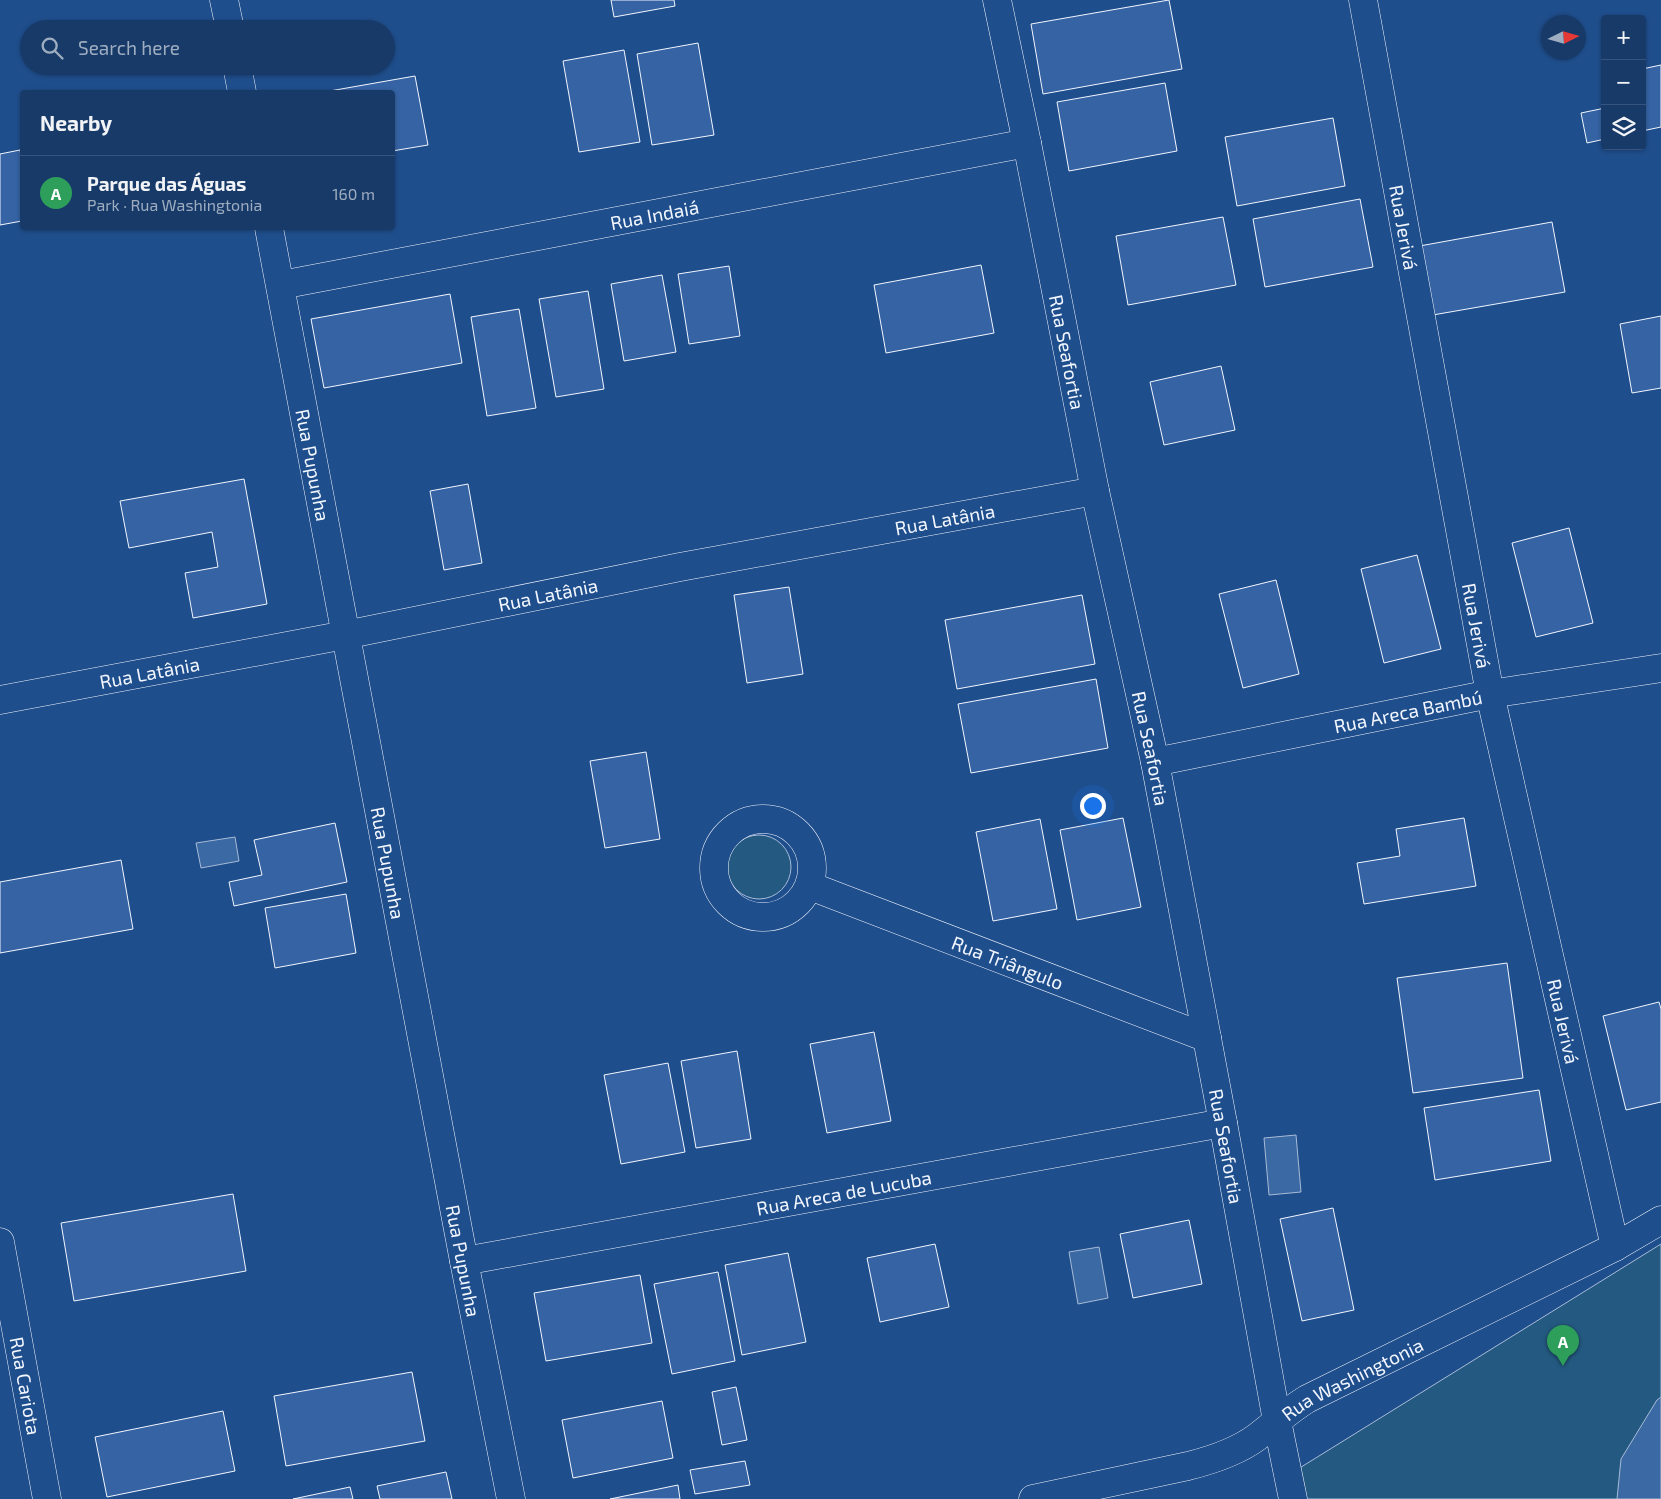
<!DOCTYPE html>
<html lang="en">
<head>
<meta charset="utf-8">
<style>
  body { margin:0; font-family:"Exo 2",sans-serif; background:#244571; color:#f1f3f6 }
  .controls { position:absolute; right:15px; top:15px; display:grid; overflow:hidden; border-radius:5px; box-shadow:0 1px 4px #0004 }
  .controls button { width:45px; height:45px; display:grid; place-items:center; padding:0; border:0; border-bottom:1px solid #36547d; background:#173a69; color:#f1f3f6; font:25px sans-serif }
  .compass { position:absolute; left:1541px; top:15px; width:45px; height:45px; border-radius:50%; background:#173a69; box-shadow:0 1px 4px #0004; rotate:85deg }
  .you { position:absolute; left:1092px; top:805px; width:18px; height:18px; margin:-12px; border:4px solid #fff; border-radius:50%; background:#1a73e8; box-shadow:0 0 0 8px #1a73e833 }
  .badge { display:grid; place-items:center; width:32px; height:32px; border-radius:50%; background:#ffb74d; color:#fff; font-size:16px; font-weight:700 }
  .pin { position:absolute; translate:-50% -41px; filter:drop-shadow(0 1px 2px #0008) }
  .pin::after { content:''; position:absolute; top:26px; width:18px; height:15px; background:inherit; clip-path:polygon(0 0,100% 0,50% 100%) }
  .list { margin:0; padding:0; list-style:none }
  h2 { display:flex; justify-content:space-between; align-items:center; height:65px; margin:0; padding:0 20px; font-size:21px }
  h2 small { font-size:16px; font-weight:400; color:#9eadc0 }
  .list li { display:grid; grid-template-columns:32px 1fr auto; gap:15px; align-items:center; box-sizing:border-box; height:75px; padding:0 20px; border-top:1px solid #36547d }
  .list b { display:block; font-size:19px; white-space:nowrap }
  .list p { margin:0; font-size:16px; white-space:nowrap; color:#9eadc0 }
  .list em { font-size:16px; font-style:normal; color:#9eadc0 }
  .icon { flex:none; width:28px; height:28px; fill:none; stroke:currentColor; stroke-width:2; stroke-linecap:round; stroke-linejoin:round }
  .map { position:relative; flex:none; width:1661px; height:1499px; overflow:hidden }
  .search { position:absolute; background:#173a69; box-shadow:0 1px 4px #0004; left:20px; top:20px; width:375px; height:55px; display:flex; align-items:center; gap:12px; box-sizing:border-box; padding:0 18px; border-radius:28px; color:#9eadc0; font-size:19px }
  .panel { position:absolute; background:#173a69; box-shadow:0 1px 4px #0004; left:20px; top:90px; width:375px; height:140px; border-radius:5px }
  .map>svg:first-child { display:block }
  .green { fill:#245a82; stroke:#a8bbd7 }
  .water { fill:#3b69a3; stroke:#a8bbd7 }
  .building { fill:#3563a3; stroke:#f2f6ff }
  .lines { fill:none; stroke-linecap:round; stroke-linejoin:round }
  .street-casing { stroke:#f2f6ff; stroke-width:29 }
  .street { stroke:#1f4e8c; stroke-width:28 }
  .labels { text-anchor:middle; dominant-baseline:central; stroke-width:4; stroke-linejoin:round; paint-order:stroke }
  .street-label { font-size:19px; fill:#f2f6ff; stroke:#1f4e8c }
</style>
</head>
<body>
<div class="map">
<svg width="1661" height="1499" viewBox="0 0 1661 1499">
  <rect width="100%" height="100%" fill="#1f4e8c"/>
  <path class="green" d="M727 867a32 32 0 1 1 64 0a32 32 0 1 1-64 0Z
    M1661,1244V1499H1304L1298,1469Z"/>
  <path class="water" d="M235,837L239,861L201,868L196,843Z
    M1296,1135L1301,1192L1269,1195L1264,1138Z
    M1099,1247L1108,1298L1078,1304L1069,1252Z
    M1661,1397V1499H1617L1621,1459L1657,1400Z"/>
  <path class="building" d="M611,0H674L675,6L614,17Z
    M1169,0L1182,69L1043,94L1031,24Z
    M698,43L714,135L652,145L637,54Z
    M624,50L640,142L579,152L563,61Z
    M1661,65V127L1642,131V69Z
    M415,76L428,145L392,151V92H324Z
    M1165,83L1177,151L1069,171L1057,102Z
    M1605,108V139L1587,143L1581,113Z
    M1333,118L1345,186L1237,206L1225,137Z
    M20,150L22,163V221L0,225V154Z
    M1360,199L1373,267L1265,287L1253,219Z
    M1223,217L1236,285L1128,305L1116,236Z
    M1552,222L1565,292L1427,316L1414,247Z
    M981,265L994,333L886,353L874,285Z
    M729,266L740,336L689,344L678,274Z
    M662,275L676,352L624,361L611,284Z
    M588,291L604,389L556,397L539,299Z
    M450,294L462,363L324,388L311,319Z
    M519,309L536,408L487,416L471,317Z
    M1661,316V388L1632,393L1620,324Z
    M1221,366L1235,430L1164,445L1150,382Z
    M244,479L267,604L193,618L185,573L218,567L212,532L129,548L120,501Z
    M468,484L482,563L444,570L430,491Z
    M1569,528L1593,623L1536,637L1512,543Z
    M1417,555L1441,649L1384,663L1361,569Z
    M1276,580L1299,674L1243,688L1219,594Z
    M789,587L803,674L747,683L734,595Z
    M1082,595L1095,664L957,689L945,620Z
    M1096,679L1108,748L971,773L958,704Z
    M646,752L660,839L605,848L590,761Z
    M1123,818L1141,907L1077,920L1060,830Z
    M1464,818L1476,886L1364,904L1357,863L1400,856L1396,829Z
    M1040,819L1057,909L993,921L976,832Z
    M335,823L347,882L234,906L229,882L262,875L254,840Z
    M121,860L133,929L0,953V882Z
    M346,894L356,953L275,968L265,908Z
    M1507,963L1523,1078L1413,1093L1397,978Z
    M1659,1002L1661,1009V1102L1626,1110L1603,1016Z
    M874,1032L891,1121L827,1133L810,1044Z
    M737,1051L751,1139L696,1148L681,1061Z
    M668,1063L685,1152L621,1164L604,1075Z
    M1539,1090L1551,1161L1435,1180L1424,1108Z
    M233,1194L246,1271L74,1301L61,1223Z
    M1333,1208L1354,1310L1302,1321L1280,1219Z
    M1189,1220L1202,1284L1133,1298L1120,1234Z
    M935,1244L949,1307L880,1322L867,1258Z
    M788,1253L806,1342L742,1355L725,1265Z
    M718,1272L735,1361L672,1374L654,1284Z
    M640,1275L652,1343L546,1361L534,1293Z
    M412,1372L425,1441L286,1466L274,1396Z
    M736,1387L747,1440L722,1445L712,1392Z
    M662,1401L673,1458L573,1478L562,1420Z
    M223,1411L235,1471L107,1497L95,1437Z
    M745,1461L750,1485L695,1494L690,1470Z
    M446,1472L452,1499H380L377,1486Z
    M678,1485L680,1499H610Z
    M350,1487L353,1499H293Z"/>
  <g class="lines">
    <g class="street-casing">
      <g id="street">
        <path d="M224,0L230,29"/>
        <path id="s1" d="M997,0L1027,143L1095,491L1155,762L1223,1123L1277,1421L1293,1499"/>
        <path id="s2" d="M1363,0L1490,694L1615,1247"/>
        <path d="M237,66L242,92"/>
        <path id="s3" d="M269,228L464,1261L511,1499"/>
        <path id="s4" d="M281,285L1027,143"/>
        <path id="s5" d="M0,700L345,635L680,567L1095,491"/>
        <path id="s6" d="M1155,762L1490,694L1661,668"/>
        <circle cx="763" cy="868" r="49"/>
        <path id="s7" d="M810,886L1207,1038"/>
        <path id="s8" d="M0,1242L47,1499"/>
        <path id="s9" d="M464,1261L1223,1123"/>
        <path id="s10" d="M1033,1499L1188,1466C1212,1460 1237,1452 1257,1437C1274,1424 1289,1410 1307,1399L1615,1247L1661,1220"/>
      </g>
    </g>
    <use href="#street" class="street"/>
  </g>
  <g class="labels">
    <g class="street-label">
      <text stroke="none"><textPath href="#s4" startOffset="380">Rua Indaiá</textPath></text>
      <text stroke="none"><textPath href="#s2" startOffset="231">Rua Jerivá</textPath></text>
      <text stroke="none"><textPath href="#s1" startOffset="359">Rua Seafortia</textPath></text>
      <text stroke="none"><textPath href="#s3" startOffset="241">Rua Pupunha</textPath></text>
      <text stroke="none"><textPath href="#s5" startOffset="962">Rua Latânia</textPath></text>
      <text stroke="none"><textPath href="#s5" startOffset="558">Rua Latânia</textPath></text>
      <text stroke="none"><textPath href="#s2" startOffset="636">Rua Jerivá</textPath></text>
      <text stroke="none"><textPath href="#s5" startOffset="152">Rua Latânia</textPath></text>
      <text stroke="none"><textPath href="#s6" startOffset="258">Rua Areca Bambú</textPath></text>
      <text stroke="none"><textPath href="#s1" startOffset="764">Rua Seafortia</textPath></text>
      <text stroke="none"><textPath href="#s3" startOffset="646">Rua Pupunha</textPath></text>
      <text stroke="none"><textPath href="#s7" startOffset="212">Rua Triângulo</textPath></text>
      <text stroke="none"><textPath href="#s2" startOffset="1041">Rua Jerivá</textPath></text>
      <text stroke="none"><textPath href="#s1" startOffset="1169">Rua Seafortia</textPath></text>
      <text stroke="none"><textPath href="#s9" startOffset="386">Rua Areca de Lucuba</textPath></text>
      <text stroke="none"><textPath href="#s3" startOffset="1051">Rua Pupunha</textPath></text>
      <text stroke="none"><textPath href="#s10" startOffset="346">Rua Washingtonia</textPath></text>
      <text stroke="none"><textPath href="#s8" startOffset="146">Rua Cariota</textPath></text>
    </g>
  </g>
</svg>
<div class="controls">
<button>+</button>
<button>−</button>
<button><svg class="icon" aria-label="layers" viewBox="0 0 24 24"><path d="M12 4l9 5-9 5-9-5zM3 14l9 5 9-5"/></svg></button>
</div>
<svg class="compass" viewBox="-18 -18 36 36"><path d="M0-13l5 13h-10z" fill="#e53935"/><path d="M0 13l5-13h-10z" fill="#9eadc0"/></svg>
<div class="you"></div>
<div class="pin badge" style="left:1563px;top:1366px;background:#2e9e5b">A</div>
<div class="search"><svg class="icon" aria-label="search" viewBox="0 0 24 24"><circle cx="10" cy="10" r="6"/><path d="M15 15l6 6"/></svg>Search here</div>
<section class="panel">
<h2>Nearby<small></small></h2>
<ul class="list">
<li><span class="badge" style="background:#2e9e5b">A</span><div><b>Parque das Águas</b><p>Park · Rua Washingtonia</p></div><em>160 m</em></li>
</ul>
</section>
</div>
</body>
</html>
